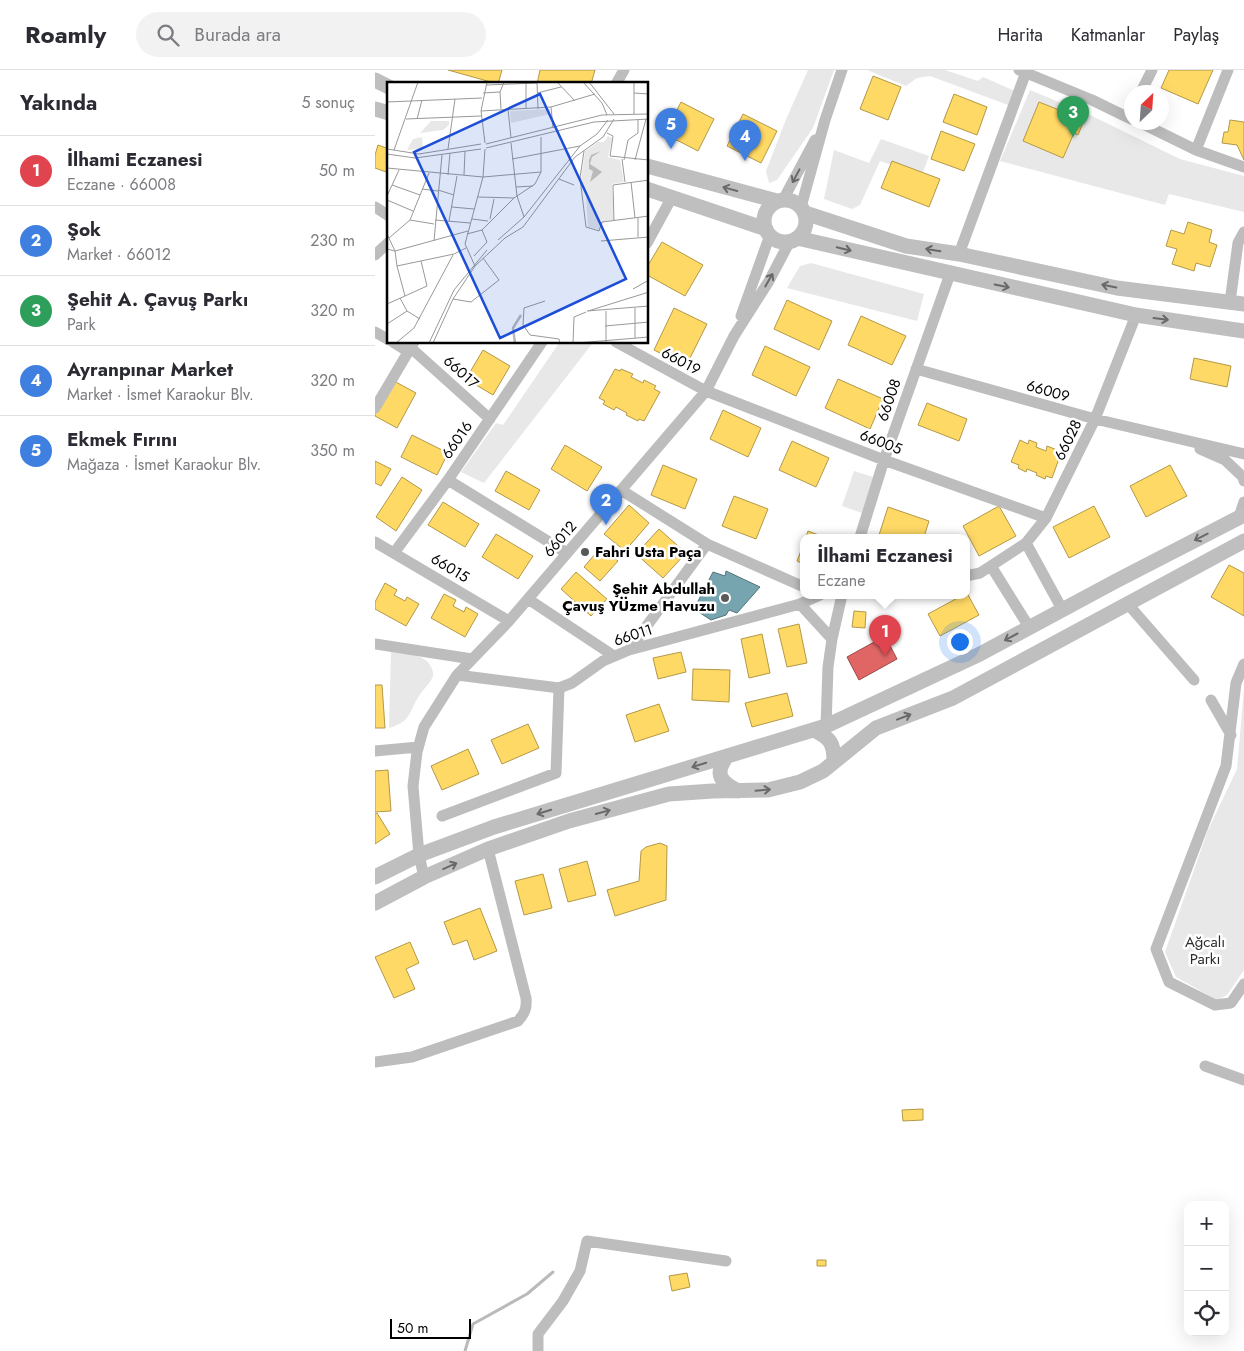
<!DOCTYPE html>
<html lang="tr">
<head>
<meta charset="utf-8">
<style>
  body { margin:0; font-family:Jost,sans-serif; background:#f2f2f3; color:#2b2b33 }
  .controls { position:absolute; right:15px; bottom:15px; display:grid; overflow:hidden; border-radius:10px; box-shadow:0 5px 20px #0002 }
  .controls button { width:45px; height:45px; display:grid; place-items:center; padding:0; border:0; border-bottom:1px solid #e1e1e2; background:#fff; color:#2b2b33; font:25px sans-serif }
  .compass { position:absolute; left:749px; top:15px; width:45px; height:45px; border-radius:50%; background:#fff; box-shadow:0 5px 20px #0002; rotate:25deg }
  .scale { position:absolute; left:15px; bottom:12px; width:81px; box-sizing:border-box; padding-left:5px; border:2px solid #000; border-top:0; font-size:14px; line-height:18px; white-space:nowrap; color:#000; -webkit-text-stroke:4px #fff; paint-order:stroke }
  .you { position:absolute; left:584px; top:571px; width:18px; height:18px; margin:-12px; border:4px solid #fff; border-radius:50%; background:#1a73e8; box-shadow:0 0 0 8px #1a73e833 }
  .badge { display:grid; place-items:center; width:32px; height:32px; border-radius:50%; background:#595959; color:#fff; font-size:16px; font-weight:700 }
  .pin { position:absolute; translate:-50% -41px; filter:drop-shadow(0 1px 2px #0008) }
  .pin::after { content:''; position:absolute; top:26px; width:18px; height:15px; background:inherit; clip-path:polygon(0 0,100% 0,50% 100%) }
  .popup { position:absolute; left:425px; top:464px; width:170px; height:65px; box-sizing:border-box; display:grid; place-content:center; border-radius:10px; background:#fff; filter:drop-shadow(0 1px 4px #0005); font-size:16px; white-space:nowrap; color:#7c7c81 }
  .popup b { font-size:19px; color:#2b2b33 }
  .popup::after { content:''; position:absolute; left:50%; top:100%; margin-left:-10px; border:10px solid transparent; border-top-color:#fff }
  .list { margin:0; padding:0; list-style:none }
  h2 { display:flex; justify-content:space-between; align-items:center; height:65px; margin:0; padding:0 20px; font-size:21px }
  h2 small { font-size:16px; font-weight:400; color:#7c7c81 }
  .list li { display:grid; grid-template-columns:32px 1fr auto; gap:15px; align-items:center; box-sizing:border-box; height:70px; padding:0 20px; border-top:1px solid #e1e1e2 }
  .list b { display:block; font-size:19px; white-space:nowrap }
  .list p { margin:0; font-size:16px; white-space:nowrap; color:#7c7c81 }
  .list em { font-size:16px; font-style:normal; color:#7c7c81 }
  .icon { flex:none; width:28px; height:28px; fill:none; stroke:currentColor; stroke-width:2; stroke-linecap:round; stroke-linejoin:round }
  .map { position:relative; flex:none; width:869px; height:1281px; overflow:hidden }
  header { display:flex; align-items:center; gap:30px; box-sizing:border-box; height:70px; padding:0 25px; background:#fff; border-bottom:1px solid #e1e1e2 }
  header strong { font-size:24px }
  nav { display:flex; gap:28px; margin-inline-start:auto; font-size:18px }
  .search { width:350px; height:45px; background:#f2f2f3; display:flex; align-items:center; gap:12px; box-sizing:border-box; padding:0 18px; border-radius:28px; color:#7c7c81; font-size:19px }
  main { display:flex }
  aside { flex:1; background:#fff }
  .map>svg:first-child { display:block }
  .green { fill:#e8e8e8 }
  .homes { fill:#ffd966; stroke:#b29847 }
  .shops { fill:#e06666; stroke:#9d4747 }
  .public { fill:#76a5af; stroke:#53747a }
  .lines { fill:none; stroke-linecap:round; stroke-linejoin:round }
  .stream { stroke:#bababa; stroke-width:3 }
  .street { stroke:#bdbdbd; stroke-width:11 }
  .secondary { stroke:#bfbfbf; stroke-width:15 }
  .oneway { stroke:#686868 }
  .oneway2 { stroke:#696969 }
  .poi-dot { fill:#595959; stroke:#fff; stroke-width:2 }
  .labels { text-anchor:middle; dominant-baseline:central; stroke-width:5; stroke-linejoin:round; paint-order:stroke }
  .street-label { font-size:15px; fill:#000; stroke:#fff }
  .poi-label { font-size:15px; font-weight:bold; fill:#000; stroke:#fff; text-anchor:start }
  .park-label { font-size:15px; fill:#2d2d2d; stroke:#fff }
  .inset-river { fill:none; stroke:#bababa; stroke-width:2.5 }
  .inset-road { fill:none; stroke:#999; stroke-width:1 }
  .view { fill:#1d4ed8; fill-opacity:0.15; stroke:#1d4ed8; stroke-width:2.5 }
  .inset-edge { fill:none; stroke:#000; stroke-width:2.5 }
</style>
</head>
<body>
<header>
<strong>Roamly</strong>
<div class="search"><svg class="icon" aria-label="search" viewBox="0 0 24 24"><circle cx="10" cy="10" r="6"/><path d="M15 15l6 6"/></svg>Burada ara</div>
<nav><a>Harita</a><a>Katmanlar</a><a>Paylaş</a></nav>
</header>
<main>
<aside>
<h2>Yakında<small>5 sonuç</small></h2>
<ul class="list">
<li><span class="badge" style="background:#e0444e">1</span><div><b>İlhami Eczanesi</b><p>Eczane · 66008</p></div><em>50 m</em></li>
<li><span class="badge" style="background:#3f7fe0">2</span><div><b>Şok</b><p>Market · 66012</p></div><em>230 m</em></li>
<li><span class="badge" style="background:#2e9e5b">3</span><div><b>Şehit A. Çavuş Parkı</b><p>Park</p></div><em>320 m</em></li>
<li><span class="badge" style="background:#3f7fe0">4</span><div><b>Ayranpınar Market</b><p>Market · İsmet Karaokur Blv.</p></div><em>320 m</em></li>
<li><span class="badge" style="background:#3f7fe0">5</span><div><b>Ekmek Fırını</b><p>Mağaza · İsmet Karaokur Blv.</p></div><em>350 m</em></li>
</ul>
</aside>
<div class="map">
<svg width="869" height="1281" viewBox="0 0 869 1281">
  <rect width="100%" height="100%" fill="#fff"/>
  <path class="green" d="M433,0H459L438,58L402,110L394,113L391,101L412,47Z
    M492,0H570L603,11L608,7L640,21L633,35L555,6L542,8L531,16Z
    M655,20L717,46L805,89L869,106V142L794,124L790,135L625,91Z
    M506,69L554,86L547,105L505,91L485,135L477,139L449,129L459,80L494,93Z
    M436,193L549,224L542,251L412,218L425,196Z
    M215,273L217,274L109,413L86,402L121,353L128,355L184,273Z
    M479,401L498,407L487,443L467,436Z
    M16,582C29,584 48,583 55,595C57,599 59,602 58,606C56,613 48,619 44,626C33,643 37,651 14,658Z
    M869,619V900L852,925L842,930L801,907L790,882L833,760L862,699Z"/>
  <path class="homes" d="M73,0H127L123,14Z
    M165,0H220L216,14H162Z
    M794,0H838L823,34L786,18Z
    M498,6L526,17L513,50L485,39Z
    M579,24L612,37L602,65L568,52Z
    M306,32L339,49L323,81L290,64Z
    M664,32L709,50L703,65L699,63L688,88L648,71Z
    M368,44L402,61L386,93L352,76Z
    M855,50L869,52V90L862,75L847,73L849,62H853Z
    M566,61L600,74L589,101L556,89Z
    M3,75L14,79V103L0,98V85Z
    M517,91L565,109L554,137L506,118Z
    M813,152L837,160L834,172L842,175L835,197L821,193L819,201L797,194L802,179L791,176L796,160L809,164Z
    M287,172L328,195L310,226L272,205V197Z
    M412,230L457,251L444,280L399,259Z
    M299,238L332,254L311,296L279,280Z
    M486,246L531,266L517,295L473,275Z
    M390,276L435,297L421,326L377,305Z
    M108,280L135,296L118,325L91,309Z
    M819,288L856,296L852,317L815,309Z
    M240,299L245,301L246,299L258,304L256,307L268,313L269,310L281,316L279,319L285,322L269,351L264,349L263,351L251,345L252,343L241,337L239,340L228,334L230,331L224,328Z
    M463,309L508,329L495,359L450,338Z
    M17,310L41,323L22,358L0,346V342Z
    M552,333L592,349L584,371L543,355Z
    M348,340L386,358L373,387L335,369Z
    M37,365L73,383L62,405L26,387Z
    M645,370L653,374L654,370L662,373L661,377L671,381L672,376L682,380L680,384L685,386L677,408L671,406L670,409L661,405L662,403L652,399L651,402L643,398L644,395L636,392Z
    M417,371L454,388L441,417L404,400Z
    M190,375L227,397L212,421L176,399Z
    M0,391L16,399L6,416L0,413Z
    M288,395L322,409L310,439L276,425Z
    M795,395L812,426L771,447L755,416Z
    M131,401L165,420L154,440L120,421Z
    M27,407L47,420L21,461L1,447Z
    M359,426L393,439L381,469L347,456Z
    M68,432L104,454L90,477L53,455Z
    M254,435L274,453L250,481L229,464Z
    M624,436L641,466L604,486L588,456Z
    M719,436L735,467L694,488L678,457Z
    M513,437L554,451L549,467H510L504,465Z
    M284,459L311,483L288,508L261,484Z
    M433,461L449,467H431Z
    M121,464L158,486L143,509L107,487Z
    M429,473V494L422,491Z
    M226,477L243,491L225,511L209,497Z
    M854,495L869,503V546L836,527Z
    M201,502L232,529L216,546L186,519Z
    M10,513L22,520L19,525L30,531L32,527L44,534L31,556L0,539V532Z
    M592,523L604,545L565,566L553,544L588,525H591Z
    M69,524L81,530L78,536L89,542L91,537L103,544L90,567L56,548Z
    M479,541L491,542L490,558L477,557Z
    M424,554L432,593L412,597L403,559Z
    M387,564L395,603L374,608L366,569Z
    M306,582L311,602L283,609L278,588Z
    M318,599L355,600L354,632L317,630Z
    M0,615H7L10,658H0Z
    M412,623L418,646L377,657L370,633Z
    M284,634L294,661L260,672L251,645Z
    M153,654L164,678L127,694L116,670Z
    M93,679L104,704L67,720L56,696Z
    M13,700L16,741L0,742V701Z
    M2,743L15,764L0,774V744Z
    M285,773L292,776L291,830L240,846L232,820L264,811L266,781L271,777Z
    M212,791L221,825L193,832L184,799Z
    M168,804L177,838L149,845L140,811Z
    M105,838L122,881L99,890L92,870L78,875L69,852Z
    M35,872L44,893L31,899L40,919L19,928L0,887Z
    M548,1039V1050L528,1051L527,1040Z
    M442,1190H451V1196H442Z
    M312,1203L315,1217L297,1221L294,1206Z"/>
  <path class="shops" d="M510,566L522,589L484,610L472,587Z"/>
  <path class="public" d="M351,501L385,517L362,543L354,540L351,545L336,550L319,539L338,502L350,506Z"/>
  <g class="lines">
    <path class="stream" d="M90,1281L98,1254L152,1224L178,1202"/>
    <path class="street" d="M644,0L717,30L756,49
      M241,14L249,0
      M766,22L777,0
      M764,52L821,80L869,97
      M821,80L853,0
      M408,130L440,70
      M0,137L14,146
      M426,137L450,50L467,0
      M272,173L297,127
      M584,184L651,2
      M0,185L14,172
      M855,232L863,173L869,162
      M366,246L395,165
      M0,262L14,270
      M18,272L34,282
      M241,272L331,321L509,390L671,448
      M36,278L115,349
      M541,299L720,349L869,384
      M0,338L39,272
      M825,379L850,390L868,407L869,411
      M73,410L192,483
      M246,420L332,474L429,517
      M864,447L869,432
      M485,467L509,390L575,204
      M0,472L134,551
      M651,473L687,539
      M19,483L73,410L167,272
      M616,496L654,557
      M591,506L605,503L651,473L671,448L720,349L761,245
      M153,529L239,586
      M752,533L819,610
      M425,534L457,569
      M0,574L97,589
      M254,580L332,474
      M869,594L861,613L851,696L781,879L794,912L840,935L856,933L869,914
      M82,605L184,618L197,613L228,591L254,580L425,534L445,525
      M836,630L856,665
      M451,656L453,597L457,569L467,525
      M0,681L43,677
      M67,746L181,703L184,618
      M49,807L44,785L38,716L42,682L49,657L82,605L134,551L331,321L359,266L394,211L415,171
      M0,992L37,987L143,951C150,943 152,938 151,928L113,779
      M830,996L869,1010
      M163,1281V1264L188,1231L205,1201L212,1171L351,1191"/>
    <path class="secondary" d="M0,10L14,17
      M0,39L14,43
      M272,96L402,131
      M272,119L391,159
      M389 151a21 21 0 1 1 42 0a21 21 0 1 1-42 0Z
      M430,143L531,176L584,184L742,218L869,234
      M422,168L761,245L869,261
      M439,660C455,668 459,673 459,691
      M352,686C339,704 345,712 363,721
      M0,807L44,785L119,757L451,656L605,584L741,511L869,445
      M0,833L49,807L113,779L194,751L294,724L338,721L393,720L425,712L448,701L501,658L578,628L869,471"/>
  </g>
  <defs><path id="oneway-shaft" d="M-6 0H5M1.5-3L5.5 0L1.5 3" fill="none" stroke-width="1.6" stroke-linecap="round" stroke-linejoin="round" transform="scale(1.25)"/></defs>
  <g class="oneway">
    <use href="#oneway-shaft" transform="translate(421 106) rotate(118)"/>
    <use href="#oneway-shaft" transform="translate(394 210) rotate(-60)"/>
  </g>
  <g class="oneway2">
    <use href="#oneway-shaft" transform="translate(355 119) rotate(-165)"/>
    <use href="#oneway-shaft" transform="translate(469 179) rotate(13)"/>
    <use href="#oneway-shaft" transform="translate(558 180) rotate(-171)"/>
    <use href="#oneway-shaft" transform="translate(627 216) rotate(12)"/>
    <use href="#oneway-shaft" transform="translate(734 216) rotate(-168)"/>
    <use href="#oneway-shaft" transform="translate(786 249) rotate(7)"/>
    <use href="#oneway-shaft" transform="translate(826 467) rotate(153)"/>
    <use href="#oneway-shaft" transform="translate(636 567) rotate(152)"/>
    <use href="#oneway-shaft" transform="translate(529 647) rotate(-21)"/>
    <use href="#oneway-shaft" transform="translate(324 695) rotate(163)"/>
    <use href="#oneway-shaft" transform="translate(388 720) rotate(-5)"/>
    <use href="#oneway-shaft" transform="translate(169 742) rotate(163)"/>
    <use href="#oneway-shaft" transform="translate(228 742) rotate(-15)"/>
    <use href="#oneway-shaft" transform="translate(75 796) rotate(-24)"/>
  </g>
  <g class="poi-dot">
    <circle cx="210" cy="482" r="5"/>
    <circle cx="350" cy="528" r="5"/>
  </g>
  <g class="labels">
    <g class="street-label">
      <text transform="translate(306 291) rotate(28)">66019</text>
      <text transform="translate(86 302) rotate(42)">66017</text>
      <text transform="translate(673 321) rotate(16)">66009</text>
      <text transform="translate(514 330) rotate(-71)">66008</text>
      <text transform="translate(82 370) rotate(-55)">66016</text>
      <text transform="translate(693 370) rotate(-64)">66028</text>
      <text transform="translate(506 372) rotate(21)">66005</text>
      <text transform="translate(185 469) rotate(-49)">66012</text>
      <text transform="translate(75 498) rotate(31)">66015</text>
      <text transform="translate(258 565) rotate(-18)">66011</text>
    </g>
    <g class="poi-label">
      <text x="220" y="482">Fahri Usta Paça</text>
      <text x="340" y="519" text-anchor="end">Şehit Abdullah<tspan x="340" dy="17">Çavuş YÜzme Havuzu</tspan></text>
    </g>
    <g class="park-label">
      <text x="830" y="872">Ağcalı<tspan x="830" dy="17">Parkı</tspan></text>
    </g>
  </g>
  <g transform="translate(12 12)">
    <rect width="261" height="261" fill="#fff"/>
    <path d="M163,27V32L124,41L123,29ZM44,39H62V43L56,48L33,51ZM221,54L225,56L221,75L233,78L237,100L225,102L227,138L218,139L212,148L201,145L199,114L194,97L198,69L211,60H217ZM35,55L36,67L20,68L26,57Z" fill="#e8e8e8"/>
    <path d="M214,69L205,75L203,82L215,90L203,100L206,89L202,87V78L204,73Z" fill="#bababa"/>
    <path class="inset-river" d="M128,261L126,246L134,233"/>
    <path class="inset-road" d="M170,0L188,19M196,0L215,21L220,33M202,0L227,32M150,1L151,27M99,3L150,1M96,11L113,10M150,11L174,5M247,11L262,12M0,20L95,16M164,25L166,46M139,26V2M114,27L113,10L117,0M121,27L124,56M94,29L164,25L208,12M247,32V0M19,37L94,34M30,37L35,18M220,51L226,54L223,74L262,78M98,61L94,29L100,0M124,61L130,114L137,135M99,62L215,33L262,32M99,66L207,40L262,37M0,67L32,72L94,62M61,67L68,17M7,68L31,0M197,69L193,96L199,145L212,149L215,140L262,134M0,72L28,76L94,67M125,77L193,64M235,77L238,100M237,78L241,58L251,51V38M248,78L259,37M0,86L96,95L154,90M61,93L63,71M77,93L78,69M172,97L187,103M244,100L248,136M5,103L33,113M129,105L146,104M35,107L51,109M51,108L67,113M0,114L12,88M91,115L127,116L148,102L154,90V55M0,118L26,129M65,125L87,127M251,136V155M85,137L101,139M103,137L107,117M23,138L47,142M48,138L83,141M62,139L70,94M227,139L226,103L262,98M0,152L8,169L10,184M80,152L95,148L127,116M2,156L23,138L42,91M111,158L137,135L193,64L210,52L221,38M47,159L55,73M214,159L262,155M0,167L8,169L81,149M87,174L100,160L95,148M88,184L78,162L96,95L98,67M246,207L262,198M18,214L40,204L34,179M66,217L84,220L112,198L96,176M158,219L137,226L136,243L143,253L172,257L173,261M0,222L18,214L10,184L67,172L79,166M248,226V256M20,229L33,237M200,229L262,224M201,229L262,210M219,229V261M0,242L20,229L13,216M218,244L262,240M9,261L27,246L66,173M42,261L67,208L100,168M46,261L66,217L88,184L118,156L136,145L188,75L216,55L227,37M186,261L187,235L199,230M190,261L262,255"/>
    <path class="view" d="M153,12L239,197L113,256L27,70Z"/>
    <rect width="261" height="261" class="inset-edge"/>
  </g>
</svg>
<div class="controls">
<button>+</button>
<button>−</button>
<button><svg class="icon" aria-label="locate" viewBox="0 0 24 24"><circle cx="12" cy="12" r="6"/><path d="M12 2v4M12 18v4M2 12h4M18 12h4"/></svg></button>
</div>
<svg class="compass" viewBox="-18 -18 36 36"><path d="M0-13l5 13h-10z" fill="#e53935"/><path d="M0 13l5-13h-10z" fill="#7c7c81"/></svg>
<div class="scale">50 m</div>
<div class="you"></div>
<div class="pin badge" style="left:510px;top:586px;background:#e0444e">1</div>
<div class="popup"><b>İlhami Eczanesi</b>Eczane</div>
<div class="pin badge" style="left:231px;top:455px;background:#3f7fe0">2</div>
<div class="pin badge" style="left:698px;top:67px;background:#2e9e5b">3</div>
<div class="pin badge" style="left:370px;top:91px;background:#3f7fe0">4</div>
<div class="pin badge" style="left:296px;top:79px;background:#3f7fe0">5</div>
</div>
</main>
</body>
</html>
